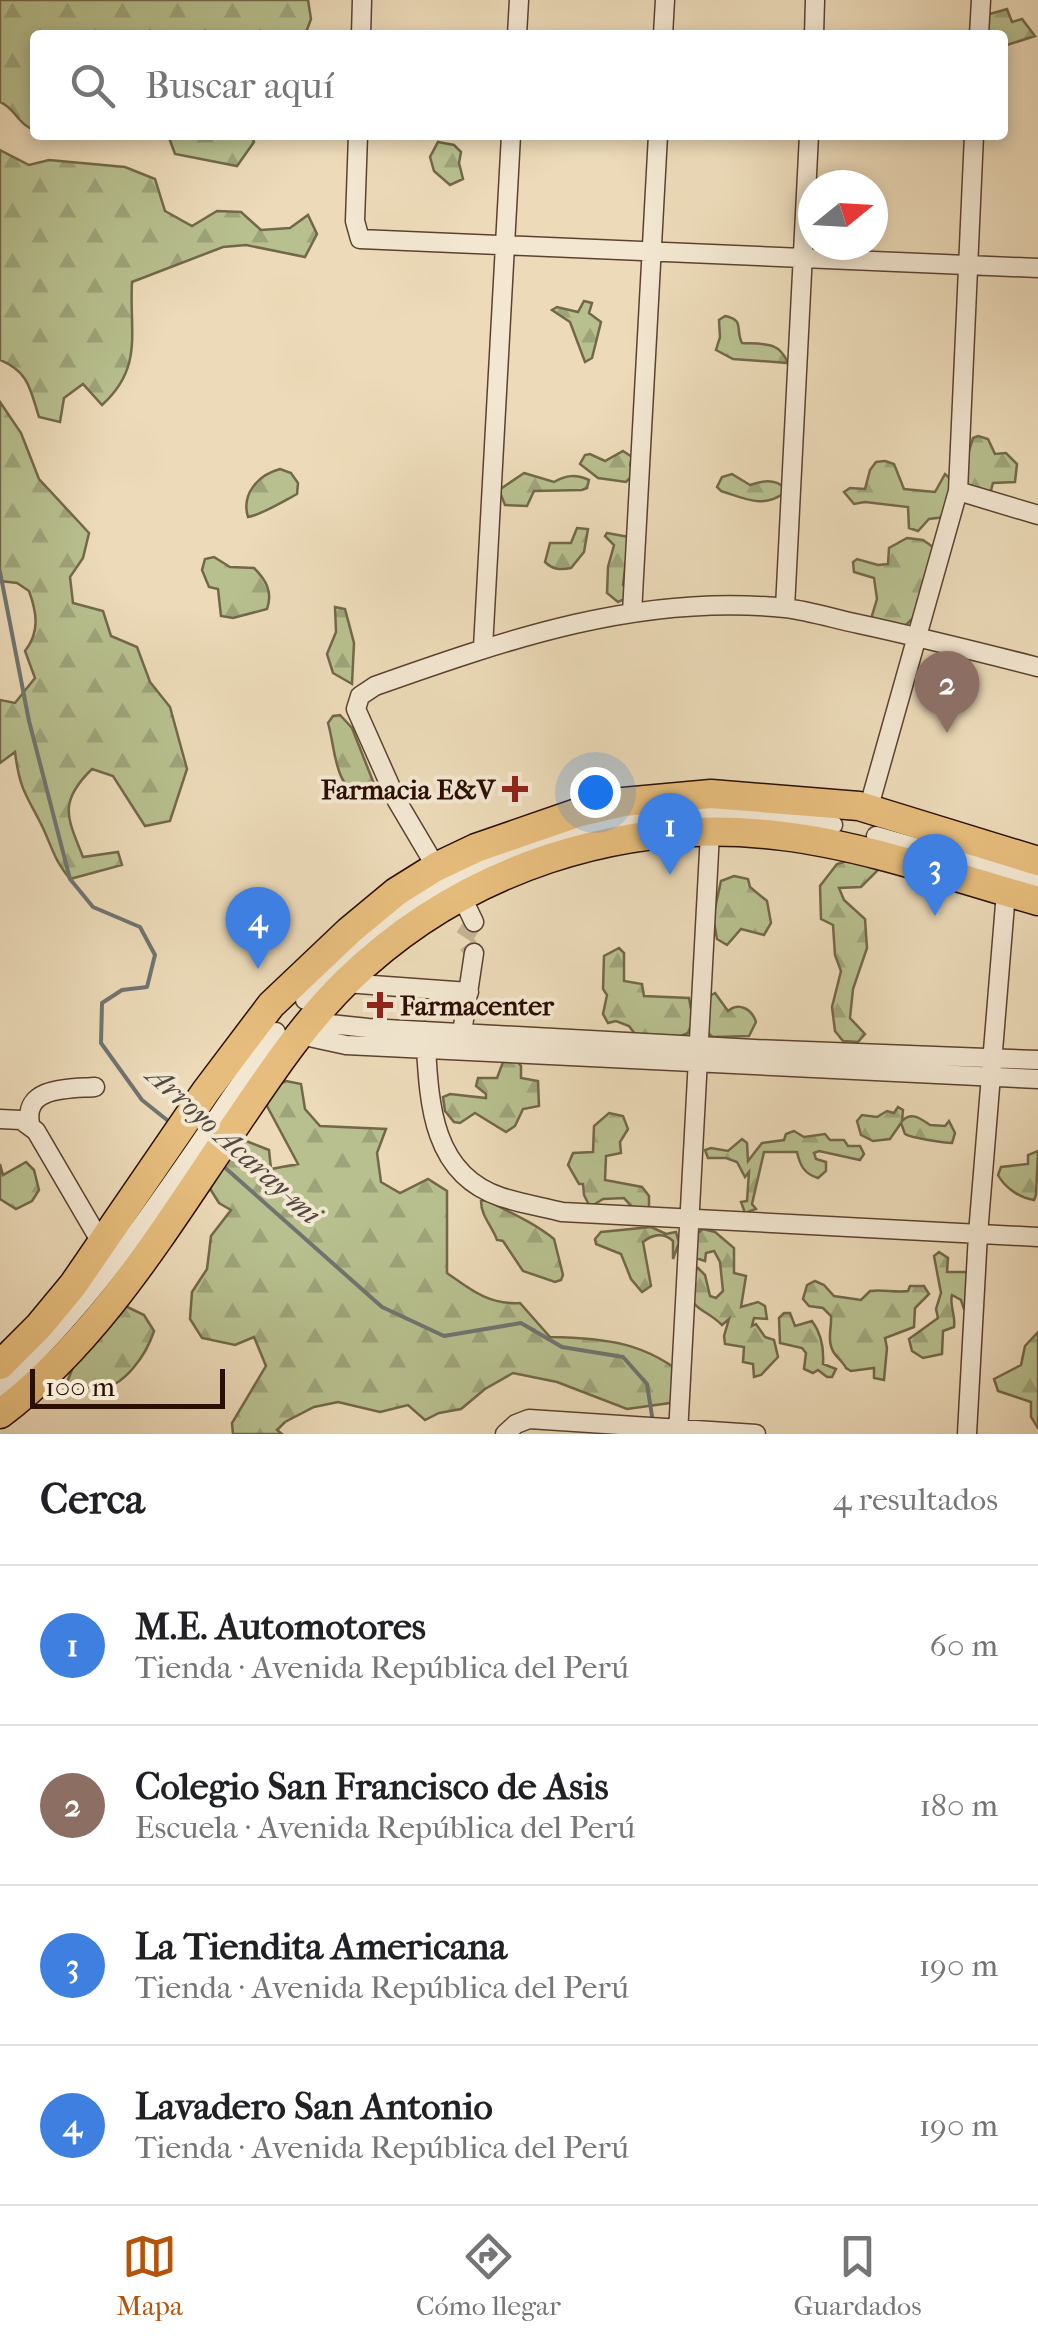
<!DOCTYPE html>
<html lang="es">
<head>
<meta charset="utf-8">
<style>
  body { margin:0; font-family:"IM FELL French Canon",serif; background:#f6f6f6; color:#202124 }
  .compass { position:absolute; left:798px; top:170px; width:90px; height:90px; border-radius:50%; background:#fff; box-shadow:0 5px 15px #0003; rotate:72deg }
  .scale { position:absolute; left:30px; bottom:25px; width:195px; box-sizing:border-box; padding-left:10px; border:5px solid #2b0f03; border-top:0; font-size:28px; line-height:35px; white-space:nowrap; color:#2b0f03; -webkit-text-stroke:8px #f3e7d1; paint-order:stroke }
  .you { position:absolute; left:595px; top:792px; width:35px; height:35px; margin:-25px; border:8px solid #fff; border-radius:50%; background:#1a73e8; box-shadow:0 0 0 15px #1a73e833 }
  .badge { display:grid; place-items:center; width:65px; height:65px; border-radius:50%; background:#b45309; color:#fff; font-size:32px; font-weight:700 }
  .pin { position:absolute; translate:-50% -82px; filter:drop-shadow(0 2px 5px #0008) }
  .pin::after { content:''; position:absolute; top:52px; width:35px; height:30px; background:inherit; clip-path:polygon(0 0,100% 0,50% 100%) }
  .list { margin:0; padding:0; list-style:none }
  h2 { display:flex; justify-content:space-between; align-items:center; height:130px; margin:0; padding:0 40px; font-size:42px }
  h2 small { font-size:32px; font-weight:400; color:#757577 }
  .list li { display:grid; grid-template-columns:65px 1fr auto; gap:30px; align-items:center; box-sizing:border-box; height:160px; padding:0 40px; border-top:2px solid #e0e0e0 }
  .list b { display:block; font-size:38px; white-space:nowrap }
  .list p { margin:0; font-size:32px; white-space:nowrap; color:#757577 }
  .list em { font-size:32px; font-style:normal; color:#757577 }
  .icon { flex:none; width:55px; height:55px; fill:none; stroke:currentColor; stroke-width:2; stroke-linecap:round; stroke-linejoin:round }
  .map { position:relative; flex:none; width:1038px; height:1434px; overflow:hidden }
  .search { position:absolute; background:#fff; box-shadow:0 5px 15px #0003; left:30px; right:30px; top:30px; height:110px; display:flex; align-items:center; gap:25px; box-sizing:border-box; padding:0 35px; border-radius:10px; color:#757577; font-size:38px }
  .sheet { height:770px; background:#fff }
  nav { display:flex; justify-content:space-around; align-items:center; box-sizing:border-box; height:140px; border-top:2px solid #e0e0e0; background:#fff; font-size:28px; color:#757577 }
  nav a { display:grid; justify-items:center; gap:5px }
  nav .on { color:#b45309 }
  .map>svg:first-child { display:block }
  .forest { fill:url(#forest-firs); stroke:#726849; stroke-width:2.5 }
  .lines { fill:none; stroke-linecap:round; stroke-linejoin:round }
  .stream { stroke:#6f7470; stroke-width:4 }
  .minor-tunnel { stroke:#c5b194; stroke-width:18; stroke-dasharray:18 9; stroke-linecap:butt }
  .minor-casing { stroke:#5b4230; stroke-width:21 }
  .highway-casing { stroke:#2b0f03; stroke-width:31 }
  .minor { stroke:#f3e7d1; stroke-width:18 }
  .highway { stroke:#e6bd7c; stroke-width:28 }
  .poi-dot { fill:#8f2418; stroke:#f3e7d1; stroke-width:4 }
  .labels { text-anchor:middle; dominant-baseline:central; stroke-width:8; stroke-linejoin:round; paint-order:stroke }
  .poi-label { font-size:28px; font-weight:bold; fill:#2b0f03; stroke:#f3e7d1; text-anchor:end }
  .water-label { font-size:30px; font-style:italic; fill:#534a43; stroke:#f3e7d1 }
</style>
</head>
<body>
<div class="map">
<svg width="1038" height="1434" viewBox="0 0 1038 1434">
  <defs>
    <pattern id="forest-firs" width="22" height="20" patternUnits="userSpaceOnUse" patternTransform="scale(2.5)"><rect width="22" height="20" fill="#b8c08f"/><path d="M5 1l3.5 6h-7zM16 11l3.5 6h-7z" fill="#9ea47a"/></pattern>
  </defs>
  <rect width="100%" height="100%" fill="#ecdab8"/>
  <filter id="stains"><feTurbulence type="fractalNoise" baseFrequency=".002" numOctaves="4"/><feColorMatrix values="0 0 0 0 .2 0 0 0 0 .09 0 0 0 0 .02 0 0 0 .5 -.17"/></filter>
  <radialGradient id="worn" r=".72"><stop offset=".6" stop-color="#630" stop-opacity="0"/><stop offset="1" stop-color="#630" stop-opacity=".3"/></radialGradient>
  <path class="forest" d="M0,0H308L311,19L305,35H35V130C19,126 15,108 0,102Z
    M1007,9L1012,22L1022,19L1035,36L1007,45L1003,44V35H983V16Z
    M168,135H252L254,142L237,166L175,154Z
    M438,142L454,145L461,152L459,163L463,179L450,185L434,171L430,157Z
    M0,150L29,165L49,160L125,167L155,179L165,211L192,226L217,211L241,212L261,230L290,228L308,215L317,234L305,257L246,245L223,247L132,282C129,332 144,367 102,405L83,384L64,398L60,422L39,417C30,389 29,372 0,360Z
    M584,301L592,303L589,313L601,322L592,358L585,362L570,322L552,310L557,307L578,312Z
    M725,316C745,320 735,329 742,343C764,344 779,341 788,363L733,359L716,350L720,337L719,320Z
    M0,402L21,433L39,479L89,533L83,558L70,577L73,603L103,611L111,636L137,647L150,682L170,707L187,769L170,821L145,826L113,776L92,769C58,802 67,817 83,857L118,852L122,865L70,879C54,859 53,850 43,828C27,795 20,792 15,752L0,763V700L15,703L35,678L25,651C40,632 37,613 29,591L17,583L0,581Z
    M978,436L988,439L995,454L1006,453L1017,464L1015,482L993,483L990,494L970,489L962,474L973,438Z
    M623,451L632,457L630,465L634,469V474L626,482L598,478L580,464L585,455L590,454L605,461Z
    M885,461L894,464L904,489L935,492L945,474C960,485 949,502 945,517L929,519L918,531L909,528L908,507L865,502L854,504L844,492L850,488L865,489L870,470L876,462Z
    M280,469L291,473L298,483L297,494C284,501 261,515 248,517C241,494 258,475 280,469Z
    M524,473L554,482C566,475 576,474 589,480L587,488L582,490L534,491L527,506L505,505L499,490Z
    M732,474L750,485C762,481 774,478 785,488L784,493C763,509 744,498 721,491L717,487L722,477Z
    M577,528L588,529L584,552L571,568C561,570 553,570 545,562L550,543H571Z
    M607,533L629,537L623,585L631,596L618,602L607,593L608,567L614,545L605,536Z
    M907,538L923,540L933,547L922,609L902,629L871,619L877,599L874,578L854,572L853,562L857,559L878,565L888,564L889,548Z
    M214,557L230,567L254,568C266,580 273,592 267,609L233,618L221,616L218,589L209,587L202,570L205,559Z
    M335,607L345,609L354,643L352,684L333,673L327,654L336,632Z
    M340,715L352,728L378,794L371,802C332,789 337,754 328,723L333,716Z
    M857,858L884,864L861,887L839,888L844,900L865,919L867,948L853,989L850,1018L865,1034L858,1042L843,1041L835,1031L832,1007L841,971L835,955L833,925L821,919L820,886L837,864Z
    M734,876L748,879L750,887L767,901L771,923L764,935L741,929L727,945L717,939L713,917L721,881Z
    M619,948L624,953V981L642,984L644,996L689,998L693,1020L688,1033L674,1039L635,1034L629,1026L616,1021L608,1023L603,1014L607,995L603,989L604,956Z
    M715,993L728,1011C739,1002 752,1009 756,1022L749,1036L713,1037L706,1032L704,999Z
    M516,1060L521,1066V1078L538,1081L539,1106L523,1109L515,1126L506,1132L475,1113L460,1123L454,1122L445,1111L443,1097L450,1094L486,1098V1094L476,1086L478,1078H497L503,1062Z
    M286,1081L301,1084L305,1109L320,1126L386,1129L377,1153L381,1182L400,1193L428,1179L447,1191V1273C471,1290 489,1305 520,1303L550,1337C605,1338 647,1342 690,1380L677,1402L627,1409L557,1382L513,1373L485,1389L461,1409L439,1413L425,1420L408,1405L380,1412L338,1402L314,1407L285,1422L277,1430L282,1434H233L232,1423L266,1366L254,1337L235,1345L202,1338L190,1319L192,1292L207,1269L211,1236L231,1210L219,1203L209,1187L217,1157L246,1141L269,1150L271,1169L298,1164L267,1106L268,1089Z
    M898,1107L903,1110L902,1121C912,1111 921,1119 930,1125L945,1126L949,1121L955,1133L952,1143C945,1143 911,1138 905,1134L901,1123L890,1139L873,1141L861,1135L857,1121L862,1115L877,1117L887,1111L894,1113Z
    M609,1113L623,1116L628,1129L620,1142L621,1153L606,1156L605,1180L642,1187L649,1196V1207C637,1214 632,1207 624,1198L603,1199L590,1207L584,1195L583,1184H579L568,1165L573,1153L593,1152L594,1126Z
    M794,1131L804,1137L825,1134L830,1140H844L848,1146H860L864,1154L860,1160L819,1151L814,1153L816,1159L826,1162V1171L818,1178C804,1174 800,1165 797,1152H764L752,1204L756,1209L745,1213L741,1202L747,1201L749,1172L745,1177L737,1162L726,1158H708L705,1150L711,1148L728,1151L742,1139L747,1143L748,1161L762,1143L784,1140L786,1134Z
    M1038,1151L1036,1195L1034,1200C1020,1198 1005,1188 998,1175L1001,1167L1028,1164V1155Z
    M26,1162L34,1170L39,1190L32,1201L16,1209L0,1199V1164L3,1175Z
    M486,1200C509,1212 533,1222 554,1239L563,1275L561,1280L555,1282L523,1271L503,1241L497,1240C492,1226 481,1216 481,1201Z
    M651,1227L666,1234L676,1232L679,1243L673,1259V1241C663,1232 653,1234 643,1242L651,1286L642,1292L631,1279L621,1254L596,1244L595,1239L601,1232Z
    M703,1229L715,1232L734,1248V1273L746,1276L741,1307L758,1302L765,1306L767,1319L754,1318L752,1326L756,1324L765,1337L774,1340L778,1357L761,1375L754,1377L753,1364L743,1362L744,1347L725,1344L724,1336L729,1319L722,1325C702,1305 685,1312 690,1275L698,1268L705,1275L710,1296L716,1298L723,1291L720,1262L714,1251L706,1253L705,1261L696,1258L695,1235Z
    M939,1252L948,1258L947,1272H973L970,1311L964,1309L961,1300L952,1295C949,1305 956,1315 954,1327L943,1331L942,1354L923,1358L912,1351L909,1339L938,1318L936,1309L941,1293L934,1256Z
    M815,1281L824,1285L834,1296L861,1300L870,1291C883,1289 895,1293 908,1291L910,1286H924L929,1294L915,1308L914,1327L885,1338L887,1348L884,1380L874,1378V1368L851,1371L846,1368C842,1360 835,1357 832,1349C827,1338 832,1328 831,1316L823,1308L809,1306L803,1299L807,1285Z
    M86,1287L144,1315L154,1331C147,1353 124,1389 97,1389C91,1389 86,1386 80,1384V1389L72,1394L64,1390L75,1362L49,1360L46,1342L61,1334L72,1338L76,1330L63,1313Z
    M784,1313H790L795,1326L812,1321C822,1334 824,1348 823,1364L836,1369L832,1377H827L818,1370L813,1373L804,1369L806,1353L802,1348L780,1343L779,1318Z
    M1038,1332V1428L1031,1417V1402L998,1391L994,1379L1021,1365L1025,1346Z"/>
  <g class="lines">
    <path class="stream" d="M0,572L29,721L70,879L93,907L140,927L155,955L147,987L122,990L102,1003L101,1043L142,1100L172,1124
      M222,1165L382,1307L444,1336L521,1323L562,1347L623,1357L647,1384L652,1416"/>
    <path class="minor-tunnel" d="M474,922L463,939L474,953"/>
    <g class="minor-casing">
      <path id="minor" d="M361,35L362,0
        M517,35L519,0
        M663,35L665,0
        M814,35L815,0
        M979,35L981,0
        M358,135L355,221L360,239L1038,268
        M958,491L1038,515
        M785,608L809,135
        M632,613L658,135
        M483,648L511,135
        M868,810L958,491L974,135
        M876,836L1038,882
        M436,867L397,801L356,709L360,696L375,686C508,639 641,593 785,608C810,611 835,619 859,624C919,637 979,652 1038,667
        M461,895L474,922
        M345,983L469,992
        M305,1000C331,976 356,949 384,927C454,873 547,833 635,821C700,812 768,818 833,825
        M311,1022L368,1028L754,1049L1038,1060
        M425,1031C429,1095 428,1173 501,1197C520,1203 542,1207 562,1212L1038,1237
        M462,1033L474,953
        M300,1035L346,1045L1038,1079
        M0,1119L21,1120L36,1131L102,1244
        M30,1124C23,1086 69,1089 95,1087
        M0,1388C111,1287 190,1153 276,1032
        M505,1434L516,1424L529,1419L756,1434
        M678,1434L710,833
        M967,1434L978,1234L1006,892"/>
    </g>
    <g class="highway-casing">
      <path id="highway" d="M0,1365L39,1326L73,1285L206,1091L271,1005L349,931L396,892L436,867L476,848L580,812L623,802L711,794L859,806L1038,861
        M0,1414C100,1339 167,1225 237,1123C271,1073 304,1023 347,981C462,869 624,815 783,836C866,846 956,878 1038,901"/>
    </g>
    <use href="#minor" class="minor"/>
    <use href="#highway" class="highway"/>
  </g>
  <g class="poi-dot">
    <path d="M510 774h10v10h10v10h-10v10h-10v-10h-10v-10h10z"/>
    <path d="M375 990h10v10h10v10h-10v10h-10v-10h-10v-10h10z"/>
  </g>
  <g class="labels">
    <g class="poi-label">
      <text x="495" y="789">Farmacia E&amp;V</text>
      <text x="400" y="1005" text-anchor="start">Farmacenter</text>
    </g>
    <g class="water-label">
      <text transform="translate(234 1145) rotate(42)">Arroyo Acaray-mi</text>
    </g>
  </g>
  <rect width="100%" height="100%" filter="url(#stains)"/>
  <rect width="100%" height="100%" fill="url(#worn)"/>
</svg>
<svg class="compass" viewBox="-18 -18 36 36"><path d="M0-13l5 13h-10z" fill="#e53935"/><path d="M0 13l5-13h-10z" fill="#757577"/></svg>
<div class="scale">100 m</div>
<div class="you"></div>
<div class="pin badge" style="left:670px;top:875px;background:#3f7fe0">1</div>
<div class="pin badge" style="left:947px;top:733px;background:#8d6e63">2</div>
<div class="pin badge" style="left:935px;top:916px;background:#3f7fe0">3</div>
<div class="pin badge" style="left:258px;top:969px;background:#3f7fe0">4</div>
<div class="search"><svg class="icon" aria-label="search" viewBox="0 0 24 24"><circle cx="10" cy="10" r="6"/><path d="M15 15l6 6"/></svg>Buscar aquí</div>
</div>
<section class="sheet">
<h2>Cerca<small>4 resultados</small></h2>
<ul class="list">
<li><span class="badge" style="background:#3f7fe0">1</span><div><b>M.E. Automotores</b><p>Tienda · Avenida República del Perú</p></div><em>60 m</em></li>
<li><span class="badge" style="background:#8d6e63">2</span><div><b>Colegio San Francisco de Asis</b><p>Escuela · Avenida República del Perú</p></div><em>180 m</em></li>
<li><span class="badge" style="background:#3f7fe0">3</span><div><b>La Tiendita Americana</b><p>Tienda · Avenida República del Perú</p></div><em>190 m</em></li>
<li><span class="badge" style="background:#3f7fe0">4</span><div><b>Lavadero San Antonio</b><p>Tienda · Avenida República del Perú</p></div><em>190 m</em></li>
</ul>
</section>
<nav>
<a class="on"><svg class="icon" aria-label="map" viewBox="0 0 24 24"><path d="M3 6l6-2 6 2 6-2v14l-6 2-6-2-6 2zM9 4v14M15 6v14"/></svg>Mapa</a>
<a><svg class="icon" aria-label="directions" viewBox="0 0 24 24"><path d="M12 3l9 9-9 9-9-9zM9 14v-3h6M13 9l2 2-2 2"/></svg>Cómo llegar</a>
<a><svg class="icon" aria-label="saved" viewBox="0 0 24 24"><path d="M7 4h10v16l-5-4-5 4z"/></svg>Guardados</a>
</nav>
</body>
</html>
